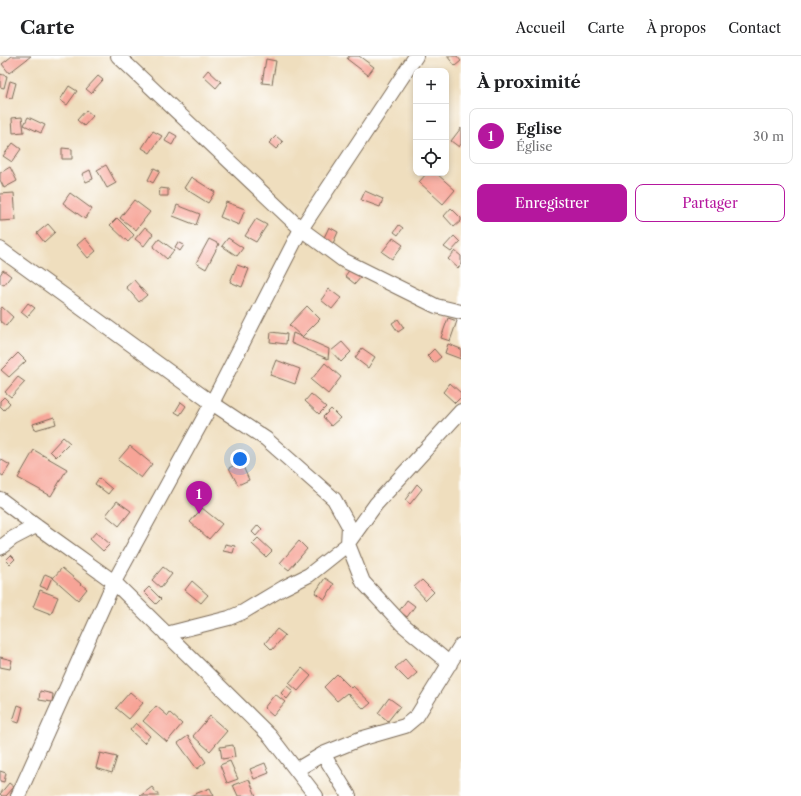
<!DOCTYPE html>
<html lang="fr">
<head>
<meta charset="utf-8">
<style>
  body { margin:0; font-family:"Libre Caslon Text",serif; background:#f6f6f6; color:#202124 }
  .controls { position:absolute; right:12px; top:12px; display:grid; overflow:hidden; border-radius:8px; box-shadow:0 2px 6px #0003 }
  .controls button { width:36px; height:36px; display:grid; place-items:center; padding:0; border:0; border-bottom:1px solid #e0e0e0; background:#fff; color:#202124; font:20px sans-serif }
  .you { position:absolute; left:240px; top:403px; width:14px; height:14px; margin:-10px; border:3px solid #fff; border-radius:50%; background:#1a73e8; box-shadow:0 0 0 6px #1a73e833 }
  .badge { display:grid; place-items:center; width:26px; height:26px; border-radius:50%; background:#b5179e; color:#fff; font-size:13px; font-weight:700 }
  .pin { position:absolute; translate:-50% -33px; filter:drop-shadow(0 1px 2px #0008) }
  .pin::after { content:''; position:absolute; top:21px; width:14px; height:12px; background:inherit; clip-path:polygon(0 0,100% 0,50% 100%) }
  .list { margin:0; padding:0; list-style:none }
  h2 { display:flex; justify-content:space-between; align-items:center; height:52px; margin:0; padding:0 16px; font-size:17px }
  h2 small { font-size:13px; font-weight:400; color:#757577 }
  .list li { display:grid; grid-template-columns:26px 1fr auto; gap:12px; align-items:center; box-sizing:border-box; height:56px; margin:0 8px 8px; padding:0 8px; border:1px solid #e0e0e0; border-radius:8px }
  .list b { display:block; font-size:15px; white-space:nowrap }
  .list p { margin:0; font-size:13px; white-space:nowrap; color:#757577 }
  .list em { font-size:13px; font-style:normal; color:#757577 }
  .actions { display:flex; gap:8px; padding:12px 16px }
  .actions a { flex:1; padding:9px 0; border:1px solid #b5179e; border-radius:8px; text-align:center; font-size:14px; color:#b5179e }
  .actions .main { background:#b5179e; color:#fff }
  .icon { flex:none; width:22px; height:22px; fill:none; stroke:currentColor; stroke-width:2; stroke-linecap:round; stroke-linejoin:round }
  .map { position:relative; flex:none; width:461px; height:740px; overflow:hidden }
  header { display:flex; align-items:center; gap:24px; box-sizing:border-box; height:56px; padding:0 20px; background:#fff; border-bottom:1px solid #e0e0e0 }
  header strong { font-size:19px }
  nav { display:flex; gap:22px; margin-inline-start:auto; font-size:14px }
  main { display:flex }
  aside { flex:1; background:#fff }
  .map>svg:first-child { display:block }
  .building { fill:#f7a497 }
  .lines { fill:none; stroke-linecap:round; stroke-linejoin:round }
  .street-casing { stroke:#7a6956; stroke-width:16 }
  .street { stroke:#fff; stroke-width:14 }
</style>
</head>
<body>
<header>
<strong>Carte</strong>
<nav><a>Accueil</a><a>Carte</a><a>À propos</a><a>Contact</a></nav>
</header>
<main>
<div class="map">
<svg width="461" height="740" viewBox="0 0 461 740">
  <rect width="100%" height="100%" fill="#fff"/>
  <filter id="ink" filterUnits="userSpaceOnUse"><feTurbulence type="fractalNoise" baseFrequency=".025" numOctaves="2"/><feDisplacementMap in="SourceGraphic" scale="8" xChannelSelector="R" yChannelSelector="G"/><feConvolveMatrix kernelMatrix="1 2 1 2 8 2 1 2 1" color-interpolation-filters="sRGB"/></filter>
  <filter id="wash" filterUnits="userSpaceOnUse"><feTurbulence type="fractalNoise" baseFrequency=".012" numOctaves="4" result="noise"/><feDisplacementMap in="SourceGraphic" scale="16" xChannelSelector="R" yChannelSelector="G"/><feGaussianBlur stdDeviation="0.9" result="paint"/><feColorMatrix in="noise" values="0 0 0 0 0 0 0 0 0 0 0 0 0 0 0 0 0 1.4 0 .05"/><feComposite in="paint" operator="in"/></filter>
  <g filter="url(#wash)">
    <rect width="100%" height="100%" fill="#efdebe"/>
    <g id="blocks">
      <path class="building" d="M12,0H31L9,17L2,8Z
        M349,0H359L374,11L368,19L347,3Z
        M447,0H457L461,5L455,10Z
        M266,3L276,5L272,28L262,27Z
        M208,14L221,26L216,32L203,20Z
        M0,18L7,20L4,32L0,31Z
        M98,20L103,24L91,37L86,33Z
        M10,25L16,27L12,42L6,41Z
        M69,30L77,35L67,49L60,44Z
        M86,54L93,60L84,70L77,64Z
        M22,61L24,76L13,77L12,62Z
        M28,61L45,69L41,77L24,69Z
        M461,72V88L459,91L451,85Z
        M153,75L162,80L150,97L142,92Z
        M170,76L177,80L172,89L165,85Z
        M276,80L283,86L276,93L269,87Z
        M13,87L21,93L12,106L3,100Z
        M62,92L72,93V103H62Z
        M106,109L116,127L107,132L97,114Z
        M10,111L17,125L4,132L0,124V117Z
        M154,112L160,115L153,127L148,124Z
        M90,114L93,123L86,126L82,118Z
        M427,117H436L455,134L443,148L419,126Z
        M191,121L215,136L208,147L184,132Z
        M160,132L168,133V140H159Z
        M365,135L383,143L380,151L361,144Z
        M14,137L16,164L0,165V138Z
        M70,137L92,153L85,163L63,147Z
        M134,144L150,156L136,174L120,162Z
        M226,146L245,153L239,169L220,161Z
        M177,149L200,158L196,169L173,160Z
        M451,152L461,162V165L454,171L444,160Z
        M117,162L134,179L128,186L110,169Z
        M256,163L267,169L256,186L245,180Z
        M48,168L55,176L44,186L37,177Z
        M399,169L403,172L398,179L394,176Z
        M145,171L153,178L144,190L135,183Z
        M329,171L338,176L331,192L321,188Z
        M454,180L460,186L451,196L444,191Z
        M85,182L96,195L88,202L77,189Z
        M228,182L243,192L237,200L222,190Z
        M393,182L403,189L392,203L382,196Z
        M159,183L174,194L167,203L153,191Z
        M209,183L219,188L206,213L196,207Z
        M178,186L184,189L180,195L175,191Z
        M455,195L461,200V208L458,212L448,203Z
        M237,209L249,213L242,231L230,226Z
        M351,212L361,221L355,228L345,220Z
        M3,214L11,220L4,229L0,227V219Z
        M134,224L147,239L139,246L126,231Z
        M329,233L341,242L332,253L321,244Z
        M28,247L35,252L27,261L21,256Z
        M307,250L320,263L302,281L289,269Z
        M2,251L13,261L6,270L0,265V254Z
        M448,262L457,265L450,285L441,282Z
        M398,263L404,272L398,276L392,267Z
        M271,276L287,278L286,288L270,286Z
        M293,277L329,293L328,303L291,287Z
        M342,286L351,296L341,306L331,295Z
        M448,288L461,293V303L445,297Z
        M362,292L375,301L368,312L355,302Z
        M434,293L441,301L434,307L427,300Z
        M18,297L26,305L9,321L1,314Z
        M276,304L300,313L295,328L270,319Z
        M325,307L341,321L328,338L311,324Z
        M18,321L25,326L11,341L5,336Z
        M450,327L461,337V341L455,347L443,336Z
        M311,338L326,351L319,358L305,345Z
        M4,341L10,347L4,354L0,350V345Z
        M181,346L186,350L180,359L175,356Z
        M331,353L340,362L331,370L323,361Z
        M54,361L56,368L35,374L33,368Z
        M63,381L70,387L56,401L50,395Z
        M130,390L152,408L141,422L118,404Z
        M34,394L67,413L51,440L18,422Z
        M0,403L10,409L3,420L0,418Z
        M241,406L249,424L238,429L229,412Z
        M99,422L112,433L108,438L95,428Z
        M417,428L422,433L410,448L405,444Z
        M117,445L131,455L119,470L106,459Z
        M202,452L222,468L209,483L190,466Z
        M258,469L262,473L256,480L252,476Z
        M96,476L110,488L103,495L90,483Z
        M258,482L272,495L266,501L252,488Z
        M299,485L307,493L289,514L280,507Z
        M225,488L235,490L233,497L223,495Z
        M11,499L15,503L10,508L6,504Z
        M163,511L172,518L161,532L152,524Z
        M62,512L87,533L78,544L53,522Z
        M45,518L52,521L47,533L40,530Z
        M325,522L334,528L325,543L315,537Z
        M422,524L434,536L426,544L414,531Z
        M192,525L208,539L201,547L185,534Z
        M149,531L161,543L156,548L144,536Z
        M40,534L58,541L51,558L33,551Z
        M407,544L415,550L407,561L399,555Z
        M277,573L285,579L272,594L265,587Z
        M0,601L12,604L10,613L0,611Z
        M405,603L417,617L408,625L395,612Z
        M302,612L311,620L298,635L289,627Z
        M337,618L351,632L353,630L371,647L364,653L347,637L337,645L324,631Z
        M287,630L293,635L287,643L281,637Z
        M40,635L53,638L52,646L39,644Z
        M130,636L143,647L129,663L116,652Z
        M275,638L285,646L273,660L264,652Z
        M389,642L400,650L388,665L378,657Z
        M18,649L23,651L19,667L13,665Z
        M156,650L168,660L170,657L182,668L167,686L143,665Z
        M210,660L227,675L210,695L193,680Z
        M136,667L150,680L144,687L130,674Z
        M188,680L206,706L197,713L178,687Z
        M233,689L235,701L222,703L220,691Z
        M100,697L117,701L112,717L96,712Z
        M230,705L238,723L227,727L220,709Z
        M265,707L269,717L254,723L250,713Z
        M0,715L6,717L4,726L0,725Z
        M249,723L256,740H238L233,729Z
        M9,727L14,731L6,740H2L0,738Z
        M152,731L159,740H140Z
        M210,732L214,740H190Z"/>
    </g>
  </g>
  <g filter="url(#ink)">
    <use href="#blocks" fill-opacity="0" stroke="#7a6956" stroke-width="1"/>
    <g class="lines">
      <g class="street-casing">
        <path id="street" d="M118,0L301,173L343,204L436,250L461,256
          M0,193L212,347L266,383L334,443L349,470L348,488
          M0,443L36,470L114,526L270,680L316,740
          M348,487L376,448L461,355
          M0,492L13,482L36,470
          M166,578L229,562L243,556L283,532L309,519L348,488L363,526L402,568L450,608
          M323,698L349,740
          M296,714L323,698L360,683L405,670L417,660L461,589
          M18,740L114,526L212,347L301,173L416,0"/>
      </g>
      <use href="#street" class="street"/>
    </g>
  </g>
</svg>
<div class="controls">
<button>+</button>
<button>−</button>
<button><svg class="icon" aria-label="locate" viewBox="0 0 24 24"><circle cx="12" cy="12" r="6"/><path d="M12 2v4M12 18v4M2 12h4M18 12h4"/></svg></button>
</div>
<div class="you"></div>
<div class="pin badge" style="left:199px;top:458px">1</div>
</div>
<aside>
<h2>À proximité<small></small></h2>
<ul class="list">
<li><span class="badge">1</span><div><b>Eglise</b><p>Église</p></div><em>30 m</em></li>
</ul>
<div class="actions"><a class="main">Enregistrer</a><a>Partager</a></div>
</aside>
</main>
</body>
</html>
